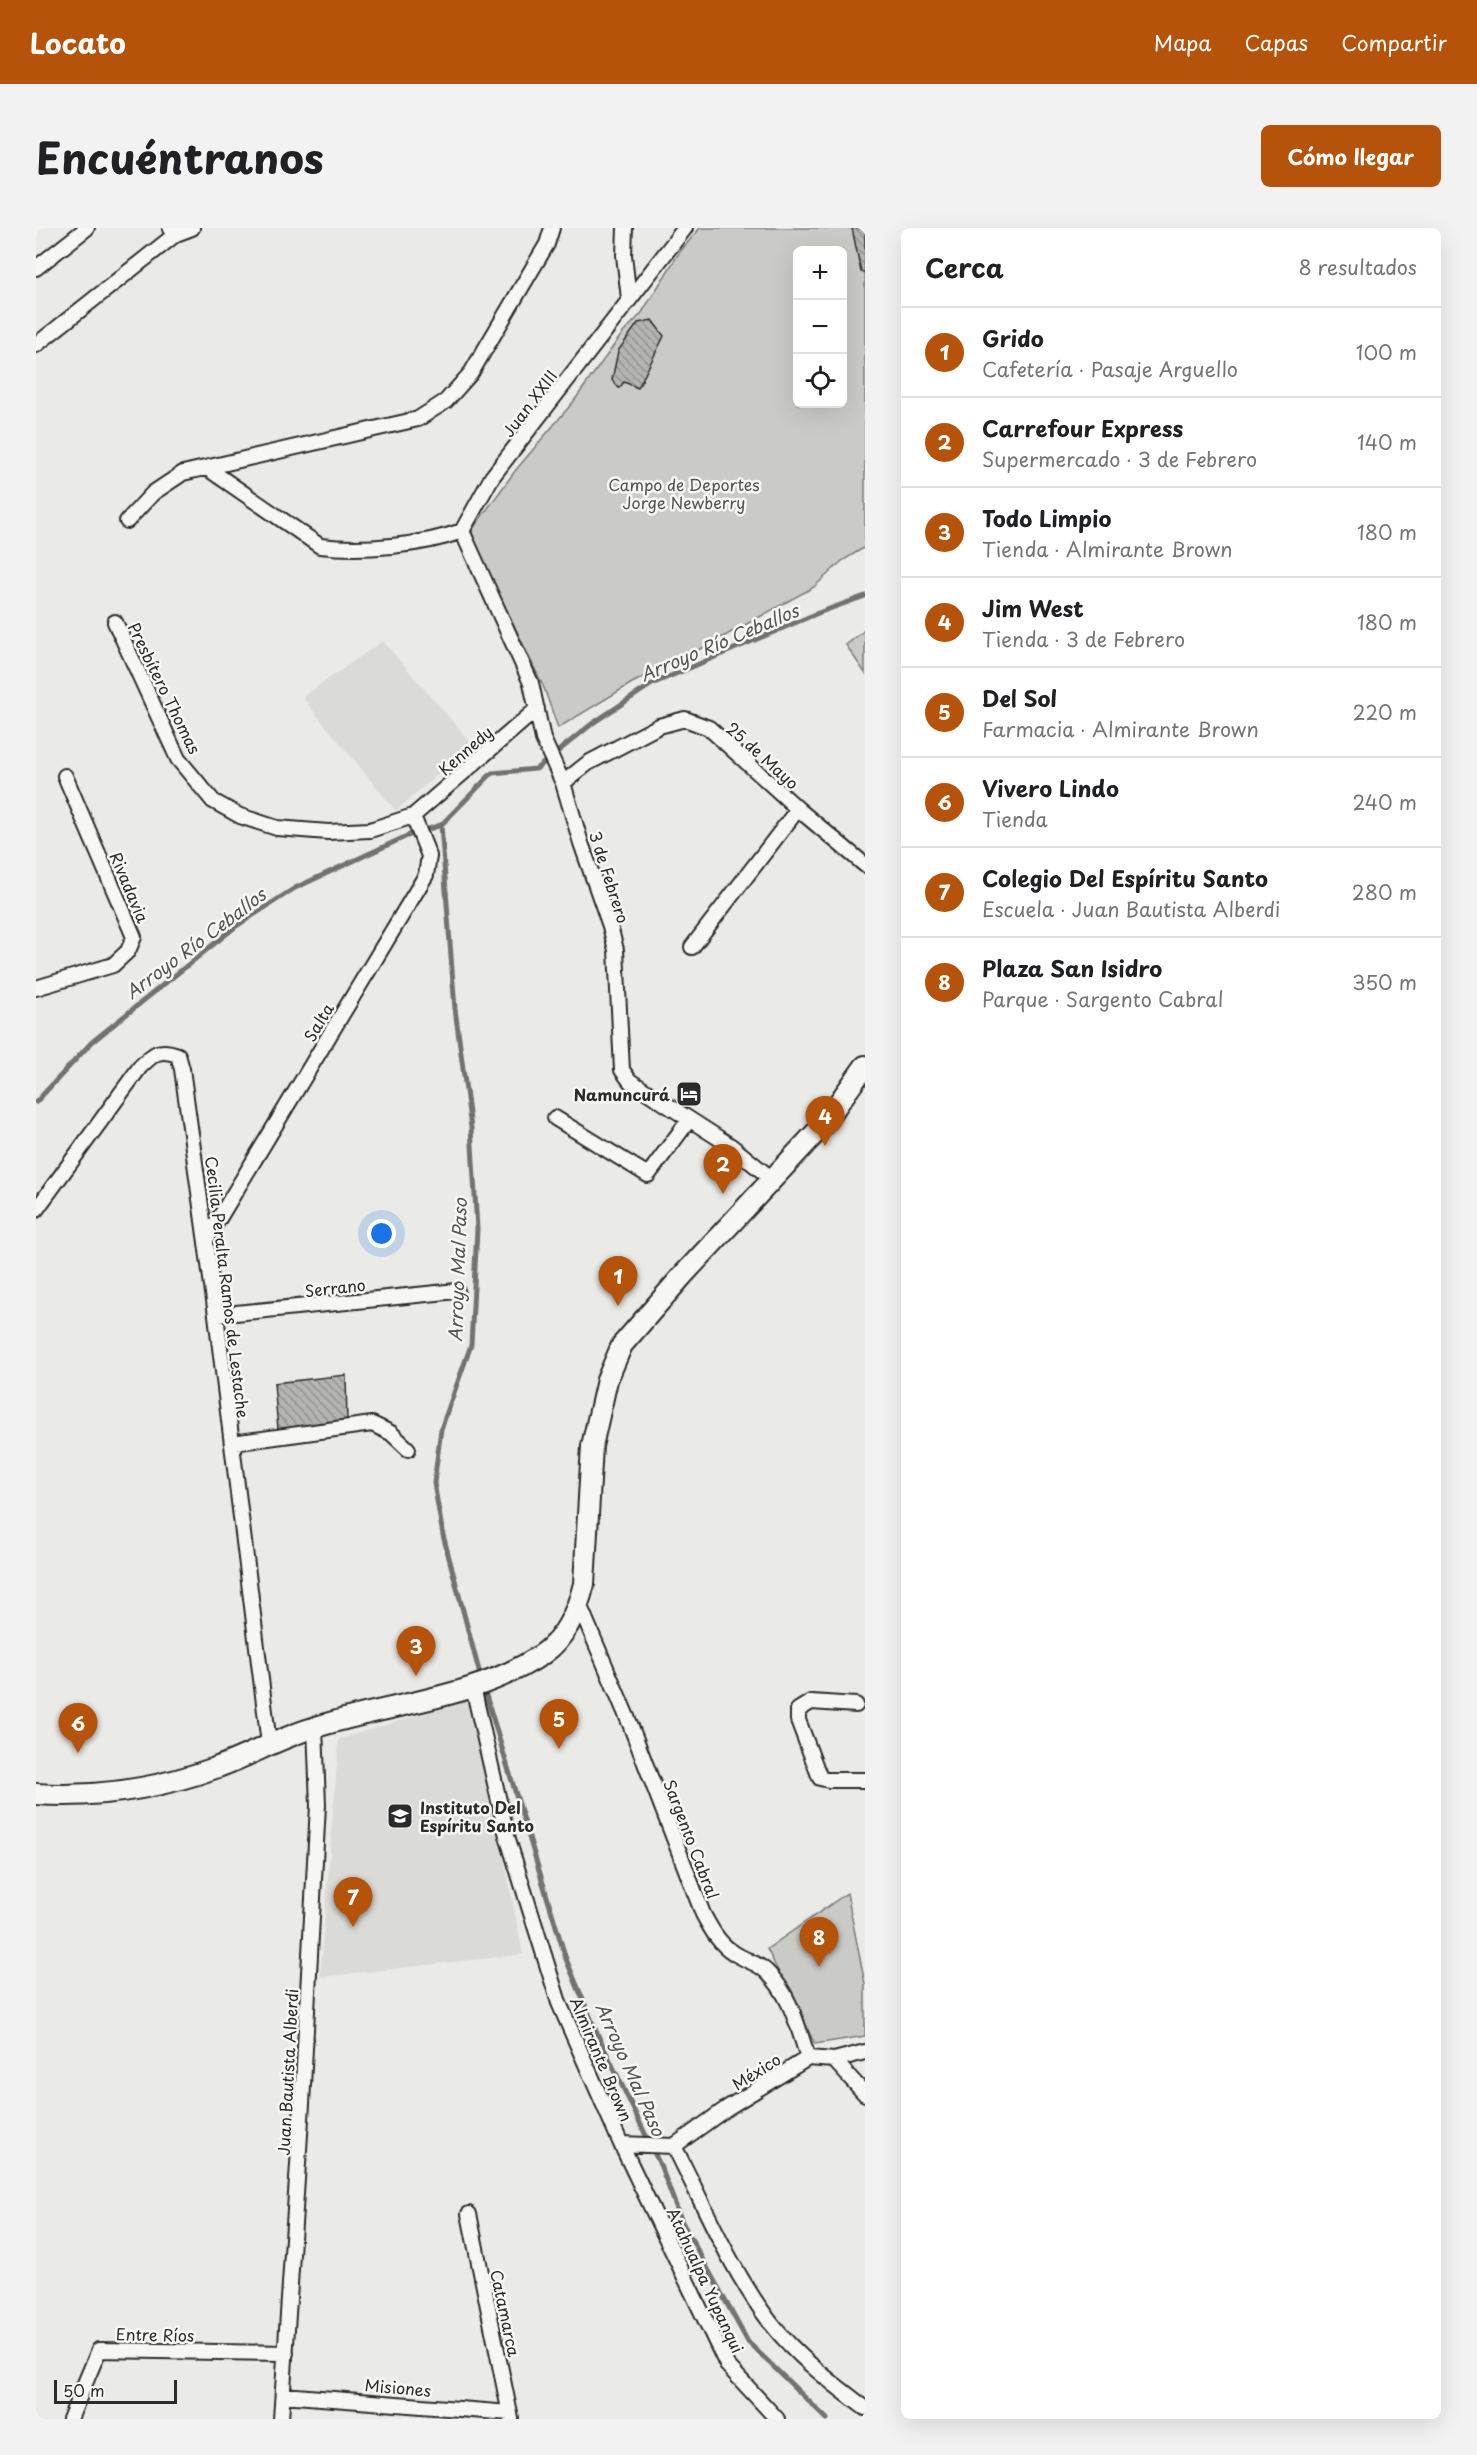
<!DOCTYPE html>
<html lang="es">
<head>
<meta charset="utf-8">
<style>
  body { margin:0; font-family:"Playpen Sans",sans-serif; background:#f2f2f2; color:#202124 }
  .controls { position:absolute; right:18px; top:18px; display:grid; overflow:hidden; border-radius:9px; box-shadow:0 6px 24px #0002 }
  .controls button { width:54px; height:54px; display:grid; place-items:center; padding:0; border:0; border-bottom:2px solid #e0e0e0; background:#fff; color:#202124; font:30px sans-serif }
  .scale { position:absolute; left:18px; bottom:15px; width:123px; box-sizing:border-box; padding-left:6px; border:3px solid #2b2b2b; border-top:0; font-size:16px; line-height:21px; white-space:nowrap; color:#2b2b2b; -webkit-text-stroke:4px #f6f6f2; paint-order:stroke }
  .you { position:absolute; left:346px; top:1006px; width:21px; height:21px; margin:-15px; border:4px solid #fff; border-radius:50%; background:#1a73e8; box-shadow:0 0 0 9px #1a73e833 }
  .badge { display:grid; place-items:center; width:39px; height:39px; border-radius:50%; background:#b45309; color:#fff; font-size:20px; font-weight:700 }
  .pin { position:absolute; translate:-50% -50px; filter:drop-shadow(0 2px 3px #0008) }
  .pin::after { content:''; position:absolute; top:32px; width:21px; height:18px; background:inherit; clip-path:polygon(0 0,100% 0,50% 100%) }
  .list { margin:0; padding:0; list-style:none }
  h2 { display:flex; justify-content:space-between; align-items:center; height:78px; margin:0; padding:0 24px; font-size:26px }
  h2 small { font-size:20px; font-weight:400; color:#757577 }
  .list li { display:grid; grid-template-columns:39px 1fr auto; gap:18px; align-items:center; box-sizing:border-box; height:90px; padding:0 24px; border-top:2px solid #e0e0e0 }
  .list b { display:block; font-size:22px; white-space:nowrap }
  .list p { margin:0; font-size:20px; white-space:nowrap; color:#757577 }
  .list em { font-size:20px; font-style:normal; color:#757577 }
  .icon { flex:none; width:33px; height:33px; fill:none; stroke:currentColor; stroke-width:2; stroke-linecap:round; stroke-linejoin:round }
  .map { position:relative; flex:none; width:829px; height:2191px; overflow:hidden; border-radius:9px }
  header { display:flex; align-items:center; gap:36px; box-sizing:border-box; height:84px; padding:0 30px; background:#b45309; color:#fff }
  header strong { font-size:28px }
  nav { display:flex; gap:33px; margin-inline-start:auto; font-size:21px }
  .intro { display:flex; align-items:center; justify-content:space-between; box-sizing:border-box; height:144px; padding:0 36px }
  h1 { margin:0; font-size:42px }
  .button { padding:15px 27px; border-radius:9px; background:#b45309; color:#fff; font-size:21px; font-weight:700 }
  main { display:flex; gap:36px; padding:0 36px }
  aside { flex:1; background:#fff; border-radius:9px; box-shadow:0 6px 24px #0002 }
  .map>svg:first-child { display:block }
  .built { fill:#dadad6 }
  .green { fill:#cacac7; stroke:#7a7a79; stroke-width:1.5; fill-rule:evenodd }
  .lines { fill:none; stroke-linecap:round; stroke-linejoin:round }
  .stream { stroke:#727270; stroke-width:5 }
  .building { fill:url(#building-back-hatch); stroke:#2b2b2b; stroke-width:1.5 }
  .street-casing { stroke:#2b2b2b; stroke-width:18 }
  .secondary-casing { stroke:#2b2b2b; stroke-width:24 }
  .street { stroke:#f6f6f2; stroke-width:14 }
  .secondary { stroke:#f6f6f2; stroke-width:20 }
  .labels { text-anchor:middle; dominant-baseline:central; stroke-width:5; stroke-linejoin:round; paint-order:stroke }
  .street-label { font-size:16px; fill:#2b2b2b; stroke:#f6f6f2 }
  .park-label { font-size:16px; fill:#535352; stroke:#f6f6f2 }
  .poi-label { font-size:16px; font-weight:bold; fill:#2b2b2b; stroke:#f6f6f2; text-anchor:end }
  .water-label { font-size:18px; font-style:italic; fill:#545453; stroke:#f6f6f2 }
</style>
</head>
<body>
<header>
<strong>Locato</strong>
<nav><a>Mapa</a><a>Capas</a><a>Compartir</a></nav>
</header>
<div class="intro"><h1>Encuéntranos</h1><a class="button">Cómo llegar</a></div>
<main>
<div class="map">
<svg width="829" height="2191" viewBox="0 0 829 2191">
  <defs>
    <pattern id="building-back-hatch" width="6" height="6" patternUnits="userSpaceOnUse" patternTransform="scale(1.5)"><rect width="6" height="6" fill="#b4b4b1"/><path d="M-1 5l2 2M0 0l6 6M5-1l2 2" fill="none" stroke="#939390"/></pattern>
  </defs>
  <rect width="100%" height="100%" fill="#eaeae6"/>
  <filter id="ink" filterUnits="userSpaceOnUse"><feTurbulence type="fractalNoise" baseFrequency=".0167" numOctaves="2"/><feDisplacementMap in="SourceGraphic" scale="12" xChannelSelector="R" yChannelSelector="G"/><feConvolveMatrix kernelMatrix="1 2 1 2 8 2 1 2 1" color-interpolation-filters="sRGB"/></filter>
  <g filter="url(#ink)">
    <path class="built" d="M347,413L436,516L360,583L266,469Z
      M436,1471L487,1726L284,1749L303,1511Z"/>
    <path class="green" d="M664,0H829V319L806,333L778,359L674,416L596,455L522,500L508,460L438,314L436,302L479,243L538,173L586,106L605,86L643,25ZM762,22H806V176H762Z
      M829,402V445L810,417Z
      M811,1665L829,1756V1808L779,1816L731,1721Z"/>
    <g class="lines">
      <path class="stream" d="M405,597L419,781L435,900L441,1001L435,1117L405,1201L398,1255L407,1307L443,1443
        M0,874L56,814L199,699L259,660L371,608L405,597L456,545L500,541L557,495L616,456L782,385L829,368
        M448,1461L530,1731L560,1803L625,1939L646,1994L712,2114L791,2191"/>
    </g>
    <path class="building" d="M816,0H829V44H825Z
      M616,92L628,108L602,160L588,154L583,160L576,152L582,123L602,95Z
      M310,1147L311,1193L242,1201L238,1155Z"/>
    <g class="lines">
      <g class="street-casing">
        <path id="street" d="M589,0L588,27L593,71
          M134,1L140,6L156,0
          M0,40L51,0
          M0,117L140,6
          M171,240L284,318C326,323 386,318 426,303
          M91,293L117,265L147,245L382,191L410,173L435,145L511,16L516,0
          M426,303L495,455L507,511L527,555L545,615L574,698L580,722L586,842L594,853L695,918L736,951
          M426,303L456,249L649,0
          M79,394L142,531L177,573L204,588L241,600L292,604L334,602L377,588L501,481
          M527,555L552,535L623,498L649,491L673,500L762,581L829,637
          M656,719L762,581
          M0,760L77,737L92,723L98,709L29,548
          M519,890L612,947L653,892
          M0,982L104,839C118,825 123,820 142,827L146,841L180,1087L233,1516
          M170,1012L390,647L393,628L377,588
          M180,1087L421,1063
          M196,1215L336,1196L355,1205L372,1221
          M543,1376L594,1496L667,1686C675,1701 683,1716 698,1725C708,1732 722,1735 730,1743C754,1765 762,1799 772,1830
          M437,1459L471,1608L523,1775L585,1916L638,1918
          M820,1477L775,1474L762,1482V1492L784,1550L793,1552H829
          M798,1832L829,1866
          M585,1916L691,2137L741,2191
          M638,1918C668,1977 694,2041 734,2094C760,2128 796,2155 829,2180
          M638,1918L691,1880L772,1830L798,1832L829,1824
          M433,1986L475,2191
          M247,2167L474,2185
          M34,2191L63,2122L250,2125
          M245,2191L266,1876L282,1577L279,1499"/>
      </g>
      <g class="secondary-casing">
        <path id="secondary" d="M0,1566C62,1570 121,1561 179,1540C213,1528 245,1509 280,1499C355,1475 441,1471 508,1425C530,1409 542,1380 548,1356L556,1218L571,1152L586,1117L647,1047L786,898L829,838"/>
      </g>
      <use href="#street" class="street"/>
      <use href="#secondary" class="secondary"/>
    </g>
  </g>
  <defs>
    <g id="hotel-square" transform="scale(1.35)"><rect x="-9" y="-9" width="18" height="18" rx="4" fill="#2b2b2b" stroke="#f6f6f2"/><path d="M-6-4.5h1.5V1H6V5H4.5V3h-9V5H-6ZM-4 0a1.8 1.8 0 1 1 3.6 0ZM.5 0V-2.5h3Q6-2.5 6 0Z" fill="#fff"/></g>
    <g id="school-square" transform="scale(1.35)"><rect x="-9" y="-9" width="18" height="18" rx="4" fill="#2b2b2b" stroke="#f6f6f2"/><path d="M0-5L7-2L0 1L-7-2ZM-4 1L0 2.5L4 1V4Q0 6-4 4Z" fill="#fff"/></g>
  </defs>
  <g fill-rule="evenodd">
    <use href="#hotel-square" x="653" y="866"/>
    <use href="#school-square" x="364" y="1588"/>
  </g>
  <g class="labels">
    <g class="street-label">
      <text transform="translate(493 175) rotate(-53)">Juan XXIII</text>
      <text transform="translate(129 460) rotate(64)">Presbítero Thomas</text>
      <text transform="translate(429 522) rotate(-41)">Kennedy</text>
      <text transform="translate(727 527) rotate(42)">25 de Mayo</text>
      <text transform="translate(574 649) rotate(72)">3 de Febrero</text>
      <text transform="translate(94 659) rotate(67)">Rivadavia</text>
      <text transform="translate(282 794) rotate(-59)">Salta</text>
      <text transform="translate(192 1059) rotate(83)">Cecilia Peralta Ramos de Lestache</text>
      <text transform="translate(299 1059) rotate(-6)">Serrano</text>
      <text transform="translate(656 1611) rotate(69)">Sargento Cabral</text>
      <text transform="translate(566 1831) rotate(67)">Almirante Brown</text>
      <text transform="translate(720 1843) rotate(-32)">México</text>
      <text transform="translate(251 1844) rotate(-87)">Juan Bautista Alberdi</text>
      <text transform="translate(670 2052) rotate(65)">Atahualpa Yupanqui</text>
      <text transform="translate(470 2085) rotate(78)">Catamarca</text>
      <text transform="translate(119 2106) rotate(1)">Entre Ríos</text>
      <text transform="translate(362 2159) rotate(5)">Misiones</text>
    </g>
    <g class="park-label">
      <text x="648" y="256">Campo de Deportes<tspan x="648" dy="18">Jorge Newberry</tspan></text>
    </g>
    <g class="poi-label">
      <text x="634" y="866">Namuncurá</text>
      <text x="384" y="1579" text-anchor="start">Instituto Del<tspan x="384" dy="18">Espíritu Santo</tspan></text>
    </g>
    <g class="water-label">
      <text transform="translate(683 414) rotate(-23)">Arroyo Río Ceballos</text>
      <text transform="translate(159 715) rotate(-37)">Arroyo Río Ceballos</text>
      <text transform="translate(421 1042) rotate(-88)">Arroyo Mal Paso</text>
      <text transform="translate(595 1841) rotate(66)">Arroyo Mal Paso</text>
    </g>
  </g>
</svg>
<div class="controls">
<button>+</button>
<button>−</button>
<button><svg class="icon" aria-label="locate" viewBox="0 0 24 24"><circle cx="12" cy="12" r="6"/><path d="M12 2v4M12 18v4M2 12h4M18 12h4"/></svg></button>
</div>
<div class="scale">50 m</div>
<div class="you"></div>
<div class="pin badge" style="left:582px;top:1078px">1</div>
<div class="pin badge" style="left:687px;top:966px">2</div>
<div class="pin badge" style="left:380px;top:1448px">3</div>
<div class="pin badge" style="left:789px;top:918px">4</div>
<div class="pin badge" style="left:523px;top:1521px">5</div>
<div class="pin badge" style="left:42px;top:1525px">6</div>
<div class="pin badge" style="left:317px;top:1699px">7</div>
<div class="pin badge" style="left:783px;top:1739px">8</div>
</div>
<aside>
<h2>Cerca<small>8 resultados</small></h2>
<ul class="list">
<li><span class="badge">1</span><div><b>Grido</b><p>Cafetería · Pasaje Arguello</p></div><em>100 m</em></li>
<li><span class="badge">2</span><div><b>Carrefour Express</b><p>Supermercado · 3 de Febrero</p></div><em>140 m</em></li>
<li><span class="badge">3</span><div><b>Todo Limpio</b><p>Tienda · Almirante Brown</p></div><em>180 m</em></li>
<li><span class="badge">4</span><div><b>Jim West</b><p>Tienda · 3 de Febrero</p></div><em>180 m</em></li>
<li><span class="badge">5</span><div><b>Del Sol</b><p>Farmacia · Almirante Brown</p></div><em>220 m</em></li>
<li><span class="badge">6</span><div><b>Vivero Lindo</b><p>Tienda</p></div><em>240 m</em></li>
<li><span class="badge">7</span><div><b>Colegio Del Espíritu Santo</b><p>Escuela · Juan Bautista Alberdi</p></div><em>280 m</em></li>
<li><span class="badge">8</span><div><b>Plaza San Isidro</b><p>Parque · Sargento Cabral</p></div><em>350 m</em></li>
</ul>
</aside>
</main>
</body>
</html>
